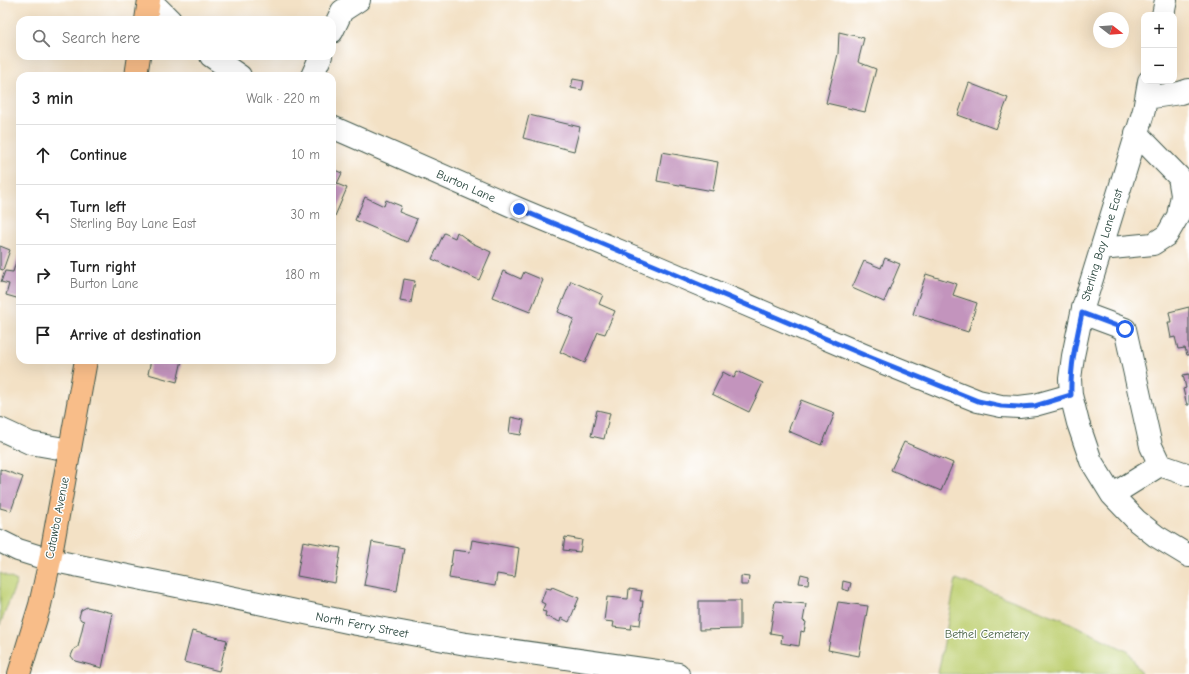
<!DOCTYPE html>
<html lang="en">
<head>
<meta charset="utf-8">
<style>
  body { margin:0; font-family:"Comic Neue",sans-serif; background:#f2f2f2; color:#222 }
  .controls { position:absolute; right:12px; top:12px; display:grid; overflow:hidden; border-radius:8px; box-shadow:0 4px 16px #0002 }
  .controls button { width:36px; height:36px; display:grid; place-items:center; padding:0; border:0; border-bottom:1px solid #e0e0e0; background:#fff; color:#222; font:20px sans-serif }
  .compass { position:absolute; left:1093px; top:12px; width:36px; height:36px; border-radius:50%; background:#fff; box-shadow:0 4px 16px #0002; rotate:107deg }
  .stop { position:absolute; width:12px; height:12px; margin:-9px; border:3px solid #2563eb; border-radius:50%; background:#fff }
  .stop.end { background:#2563eb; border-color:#fff; box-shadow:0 1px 4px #0008 }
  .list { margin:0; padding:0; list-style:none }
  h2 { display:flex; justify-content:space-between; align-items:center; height:52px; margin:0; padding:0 16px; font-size:17px }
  h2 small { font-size:13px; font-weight:400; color:#767676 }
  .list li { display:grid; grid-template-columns:26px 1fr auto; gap:12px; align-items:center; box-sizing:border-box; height:60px; padding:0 16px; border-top:1px solid #e0e0e0 }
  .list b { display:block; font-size:15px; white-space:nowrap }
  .list p { margin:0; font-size:13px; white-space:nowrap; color:#767676 }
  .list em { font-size:13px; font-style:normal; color:#767676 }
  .icon { flex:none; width:22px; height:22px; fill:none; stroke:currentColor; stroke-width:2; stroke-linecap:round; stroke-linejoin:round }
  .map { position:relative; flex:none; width:1189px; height:674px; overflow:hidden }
  .search { position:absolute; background:#fff; box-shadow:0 4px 16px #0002; left:16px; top:16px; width:320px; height:44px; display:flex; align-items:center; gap:10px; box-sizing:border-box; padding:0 14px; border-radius:12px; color:#767676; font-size:15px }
  .panel { position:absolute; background:#fff; box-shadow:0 4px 16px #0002; left:16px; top:72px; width:320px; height:292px; border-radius:12px }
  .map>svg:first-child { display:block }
  .green { fill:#bfd073; stroke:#6f8654 }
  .building { fill:#c394bd }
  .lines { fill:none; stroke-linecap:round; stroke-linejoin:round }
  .minor-casing { stroke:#3f564a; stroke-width:24 }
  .major-casing { stroke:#3f564a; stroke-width:24 }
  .minor { stroke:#fff; stroke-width:22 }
  .major { stroke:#f8bd89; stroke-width:22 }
  .route { stroke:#2563eb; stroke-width:5 }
  .labels { text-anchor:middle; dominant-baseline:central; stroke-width:3; stroke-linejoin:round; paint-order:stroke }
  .street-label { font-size:12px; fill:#1f3d34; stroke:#fff }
  .park-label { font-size:12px; fill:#476244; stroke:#fff }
</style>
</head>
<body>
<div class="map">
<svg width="1189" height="674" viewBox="0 0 1189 674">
  <rect width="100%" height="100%" fill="#fff"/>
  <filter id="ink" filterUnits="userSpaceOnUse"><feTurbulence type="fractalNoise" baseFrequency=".025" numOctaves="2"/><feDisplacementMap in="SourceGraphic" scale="8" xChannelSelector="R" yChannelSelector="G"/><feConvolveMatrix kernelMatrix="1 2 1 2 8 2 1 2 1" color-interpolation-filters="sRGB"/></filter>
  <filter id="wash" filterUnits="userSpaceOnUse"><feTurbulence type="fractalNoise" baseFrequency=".012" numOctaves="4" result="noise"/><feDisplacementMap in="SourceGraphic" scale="16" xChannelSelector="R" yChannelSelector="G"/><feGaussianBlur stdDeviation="0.9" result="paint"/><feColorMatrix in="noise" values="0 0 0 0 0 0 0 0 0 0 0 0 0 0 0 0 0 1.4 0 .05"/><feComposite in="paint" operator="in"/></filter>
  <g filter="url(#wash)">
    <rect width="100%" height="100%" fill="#f3e1c5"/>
    <path class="green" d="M0,573L17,581L0,625Z
      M956,579L1062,619L1129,652L1141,674H938Z"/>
    <g id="blocks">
      <path class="building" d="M839,32L864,38L858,62L876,69L865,112L826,103L838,54Z
        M573,79L584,81L582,90L571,88Z
        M969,83L1008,98L996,129L958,115Z
        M529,115L580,127L574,151L523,138Z
        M662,152L718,162L713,191L657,181Z
        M332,169L342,173L337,184L347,188L335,216L332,215Z
        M365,197L384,206L386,200L401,206L399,212L417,219L407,242L355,220Z
        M457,232L472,243L491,252L479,280L432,259L444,233L455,238Z
        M0,246L10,250L3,270L0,269Z
        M18,255L20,256V299L6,295L9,284L1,282L5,271L13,272Z
        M885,258L900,264L884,302L852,288L864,261L881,268Z
        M503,271L521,279L524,272L543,280L530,312L492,297Z
        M926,274L957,284L953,295L977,303L968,332L913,314Z
        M404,279L415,281L411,303L400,301Z
        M571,281L603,295L599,304L615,311L605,334L598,332L585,363L560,352L574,319L558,312Z
        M1189,307V355H1187L1185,348L1178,349L1175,337L1171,338L1168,322H1171L1169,312Z
        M151,360H182L177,382L148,374Z
        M737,371L763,383L749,412L712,394L723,372L734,378Z
        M1189,374V405H1187L1183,389L1186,388L1183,375Z
        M801,400L835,413L822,445L788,431Z
        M597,410L610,413L604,439L591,436Z
        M511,417L524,420L521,435L509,433Z
        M904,442L953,463L941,491L891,470Z
        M0,469L23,477L11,511L0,508Z
        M565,537L582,540L580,552L563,550Z
        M472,540L519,548L515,577L497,574L495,586L449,578L453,550L470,552Z
        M303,541L341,548L335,583L297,576Z
        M372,542L404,548L397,591L364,585Z
        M801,574L809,576L808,584L799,583Z
        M741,576L749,577L748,585H741Z
        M843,581L851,583L849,591L842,589Z
        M552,587L579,598L569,622L561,618L560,622L545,616L546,612L542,611L545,604L541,602L546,588L551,589Z
        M629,589L642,591L640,601H643L640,625L632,624L631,629L613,627L614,622L604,621L607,597L628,599Z
        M699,601H740V629L699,630Z
        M775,601L806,604L803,621L806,622L804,632L801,631L799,646L781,643L782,635L770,633Z
        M838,602L868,606L859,656L828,650Z
        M87,607L113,613L102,668L75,661L71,656L74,649L78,647L84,621L81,620L79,617L81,610Z
        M192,631L227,640L219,671L184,662Z"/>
    </g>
  </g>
  <g filter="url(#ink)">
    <use href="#blocks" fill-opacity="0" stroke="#3f564a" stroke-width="1"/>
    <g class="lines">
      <g class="minor-casing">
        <path id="minor" d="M150,0L170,20
          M1163,15L1166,0
          M332,32L342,11L359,0
          M211,56L240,76
          M312,76L321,56
          M1149,81L1144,110L1083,308L1073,356L1070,379L1071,395L1078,423L1091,461L1112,495L1137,521L1156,536L1189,556
          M1146,98L1180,93L1189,90
          M332,127L519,209L658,267L864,355L978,401L1001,406L1019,407L1035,405L1071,395
          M1101,249L1153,244L1167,235L1178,216L1182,195L1179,177L1136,133
          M1082,313L1125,329L1151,446L1160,465L1189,475
          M0,429L30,443L70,450
          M1112,495L1160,465
          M0,541L18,550L50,560L211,593L357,624L466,644L678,674"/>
      </g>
      <g class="major-casing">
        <path id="major" d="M146,20L149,0
          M136,76L139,56
          M19,674L40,605L50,560L86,360"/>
      </g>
      <use href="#minor" class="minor"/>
      <use href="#major" class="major"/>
    </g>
  </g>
  <g class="lines" filter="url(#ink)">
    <path class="route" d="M519,209L658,267L864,355L978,401L1001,406L1019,407L1035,406L1071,395C1070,367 1076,341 1082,313L1125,329"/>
  </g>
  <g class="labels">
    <g class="street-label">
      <text transform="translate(466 186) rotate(24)">Burton Lane</text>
      <text transform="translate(1102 245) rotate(-73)">Sterling Bay Lane East</text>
      <text transform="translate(57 518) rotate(-79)">Catawba Avenue</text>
      <text transform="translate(362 625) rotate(11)">North Ferry Street</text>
    </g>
    <g class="park-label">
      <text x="987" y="634">Bethel Cemetery</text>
    </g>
  </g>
</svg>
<div class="controls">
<button>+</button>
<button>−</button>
</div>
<svg class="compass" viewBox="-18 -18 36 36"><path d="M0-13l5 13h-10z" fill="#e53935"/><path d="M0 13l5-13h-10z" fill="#767676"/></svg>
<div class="stop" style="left:1125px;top:329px"></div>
<div class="stop end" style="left:519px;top:209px"></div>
<div class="search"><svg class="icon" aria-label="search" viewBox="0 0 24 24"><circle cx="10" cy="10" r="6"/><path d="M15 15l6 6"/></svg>Search here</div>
<section class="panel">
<h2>3 min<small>Walk · 220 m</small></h2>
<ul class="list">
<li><svg class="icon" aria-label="ahead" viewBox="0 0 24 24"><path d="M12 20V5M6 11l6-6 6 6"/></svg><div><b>Continue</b></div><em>10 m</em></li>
<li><svg class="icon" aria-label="left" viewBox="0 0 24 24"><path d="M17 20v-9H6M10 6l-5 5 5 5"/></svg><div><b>Turn left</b><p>Sterling Bay Lane East</p></div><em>30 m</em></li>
<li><svg class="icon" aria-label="right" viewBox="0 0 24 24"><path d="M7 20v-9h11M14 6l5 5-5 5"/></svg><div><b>Turn right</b><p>Burton Lane</p></div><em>180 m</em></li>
<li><svg class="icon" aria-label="arrive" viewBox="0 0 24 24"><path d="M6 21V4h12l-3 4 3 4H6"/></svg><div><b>Arrive at destination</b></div></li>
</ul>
</section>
</div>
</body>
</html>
